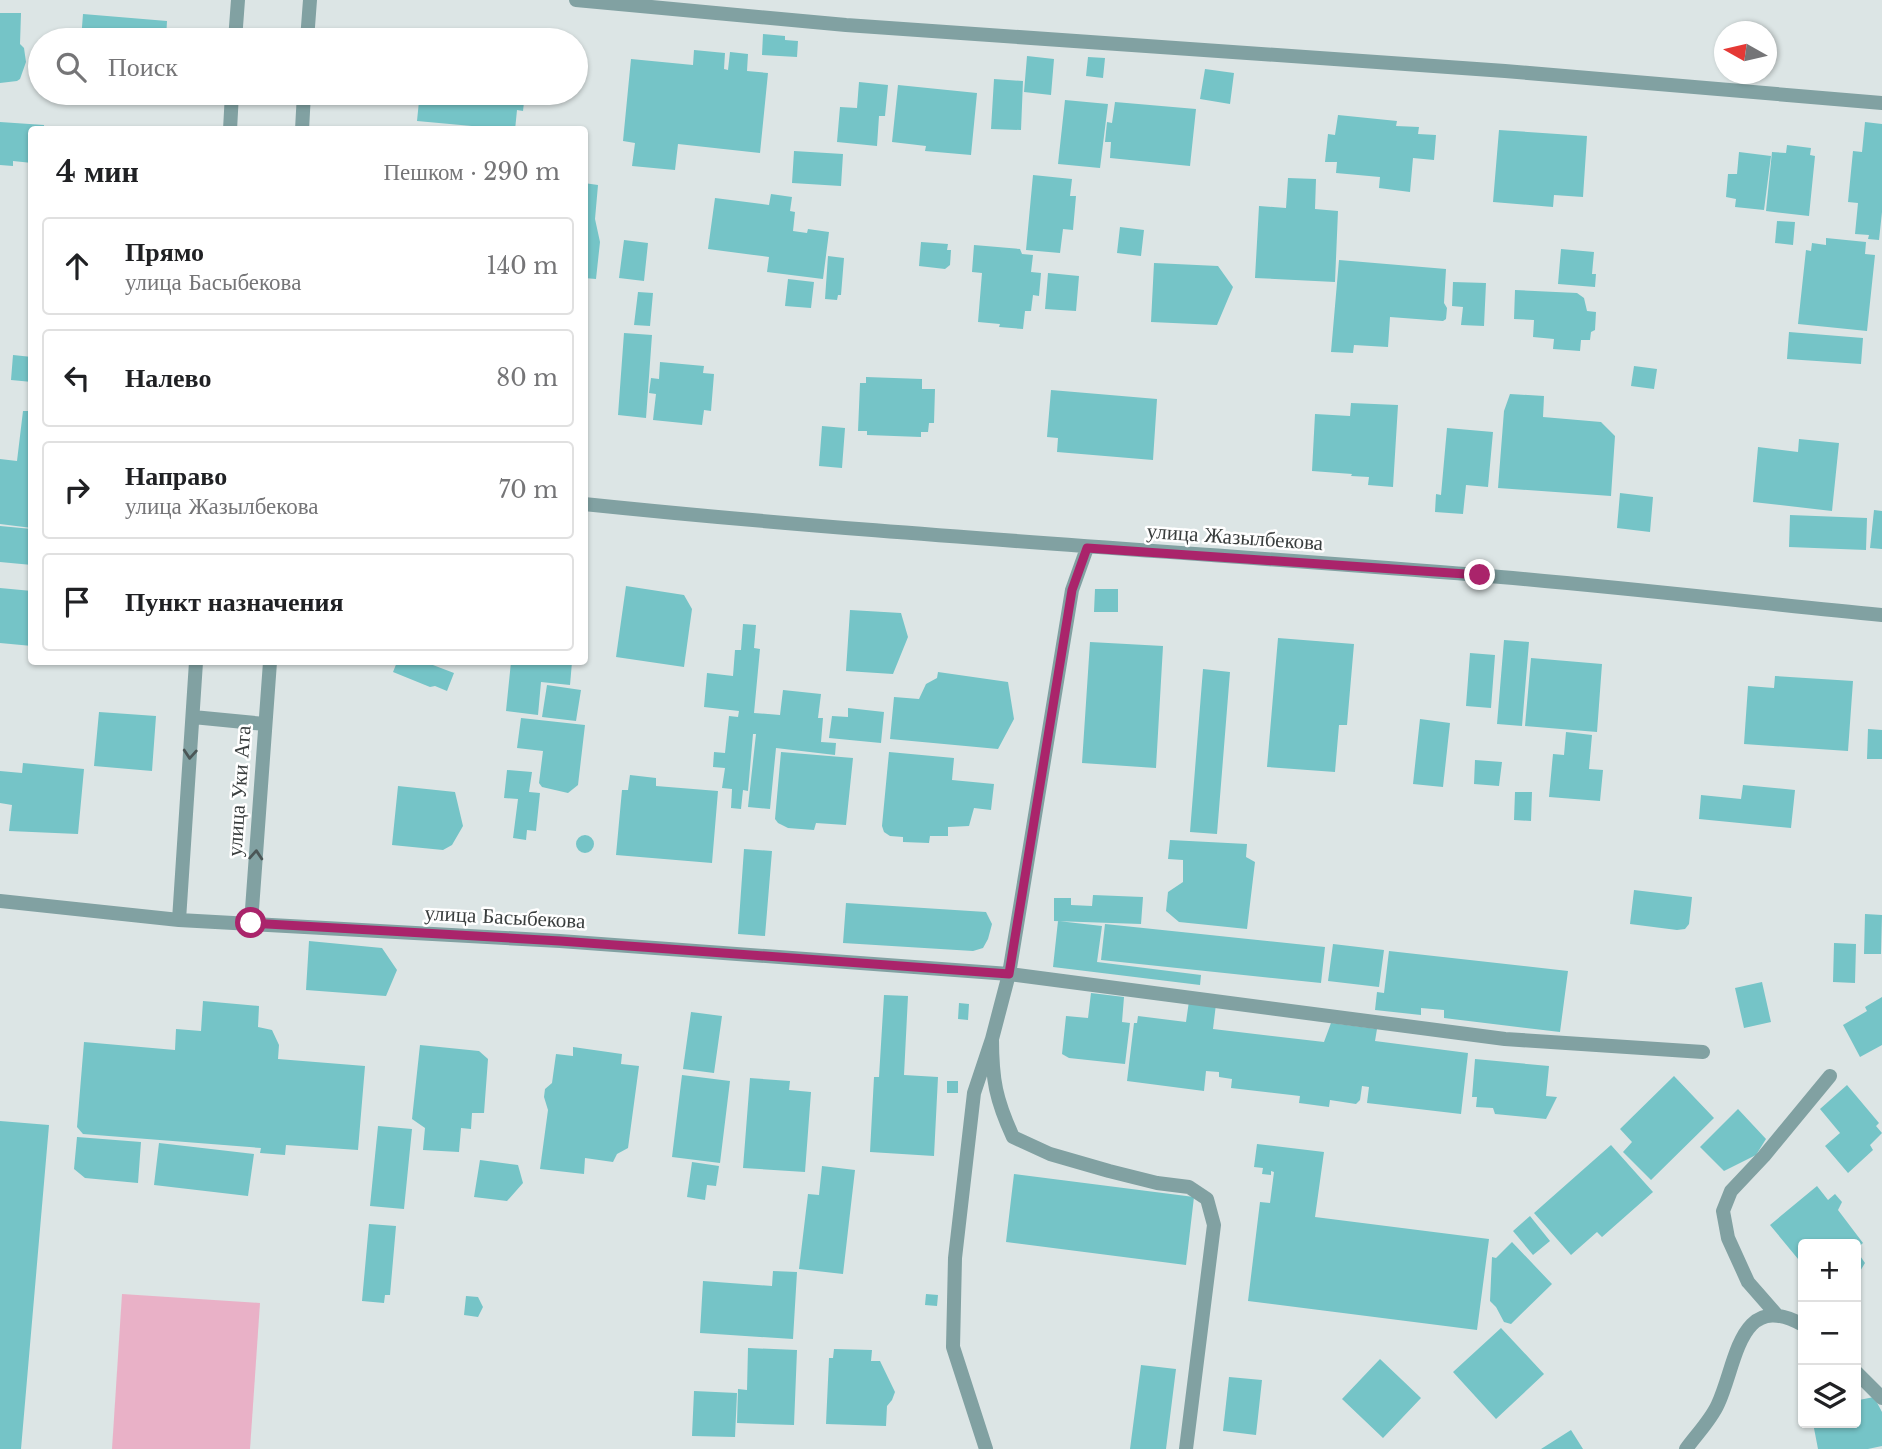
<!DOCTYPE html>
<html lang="ru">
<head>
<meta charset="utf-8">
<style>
  body { margin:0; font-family:"Libre Baskerville",serif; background:#f6f6f6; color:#202124 }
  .controls { position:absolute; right:21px; bottom:21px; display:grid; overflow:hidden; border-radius:7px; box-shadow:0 2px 5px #0004 }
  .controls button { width:63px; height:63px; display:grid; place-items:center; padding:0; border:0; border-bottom:2px solid #e0e0e0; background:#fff; color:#202124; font:35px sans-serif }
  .compass { position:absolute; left:1714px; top:21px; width:63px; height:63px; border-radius:50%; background:#fff; box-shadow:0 2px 5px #0004; rotate:278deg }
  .stop { position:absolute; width:21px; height:21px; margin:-16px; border:5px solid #aa246b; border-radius:50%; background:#fff }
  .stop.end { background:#aa246b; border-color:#fff; box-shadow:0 2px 7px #0008 }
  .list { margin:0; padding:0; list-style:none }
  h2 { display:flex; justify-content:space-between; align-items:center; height:91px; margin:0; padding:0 28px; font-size:30px }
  h2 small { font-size:23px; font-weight:400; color:#757577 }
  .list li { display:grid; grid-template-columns:46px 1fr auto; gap:21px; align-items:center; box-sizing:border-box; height:98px; margin:0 14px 14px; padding:0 14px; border:2px solid #e0e0e0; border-radius:7px }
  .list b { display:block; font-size:26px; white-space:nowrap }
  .list p { margin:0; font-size:23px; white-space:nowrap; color:#757577 }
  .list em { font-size:23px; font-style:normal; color:#757577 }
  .icon { flex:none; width:38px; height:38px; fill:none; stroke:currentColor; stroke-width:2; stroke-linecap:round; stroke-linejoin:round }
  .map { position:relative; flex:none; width:1882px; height:1449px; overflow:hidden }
  .search { position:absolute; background:#fff; box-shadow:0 2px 5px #0004; left:28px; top:28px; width:560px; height:77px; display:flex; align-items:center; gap:18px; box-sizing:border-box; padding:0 24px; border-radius:38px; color:#757577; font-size:26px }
  .panel { position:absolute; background:#fff; box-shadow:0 2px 5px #0004; left:28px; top:126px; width:560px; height:539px; border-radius:7px }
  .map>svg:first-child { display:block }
  .green { fill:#e9b1c7 }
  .building { fill:#75c4c7 }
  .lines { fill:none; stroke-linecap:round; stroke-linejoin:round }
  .service { stroke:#81a1a2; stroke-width:14 }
  .minor { stroke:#81a1a2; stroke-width:14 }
  .oneway { stroke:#4b5656 }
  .route { stroke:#aa246b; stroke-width:9 }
  .labels { text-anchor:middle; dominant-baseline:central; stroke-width:5; stroke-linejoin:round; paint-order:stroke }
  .street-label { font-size:21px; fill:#393d3d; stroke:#fff }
</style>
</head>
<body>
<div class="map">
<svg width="1882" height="1449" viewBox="0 0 1882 1449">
  <rect width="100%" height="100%" fill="#dce5e5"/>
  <path class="green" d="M122,1294L260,1303L250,1449H112Z"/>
  <path class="building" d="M0,13H21L20,44L24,48L26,62L20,79L17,81L0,83Z
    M83,14L167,21L166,40H81Z
    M763,34L785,36V40L798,41L797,57L762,55Z
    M694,50L725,53L724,69L728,70L730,52L748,54L747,71L768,73L760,153L678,144L675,170L632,166L635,143L623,141L631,59L693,65Z
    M1027,56L1054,59L1051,95L1024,92Z
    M1088,57L1105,58L1103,78L1086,76Z
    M1205,69L1234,73L1230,104L1200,99Z
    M994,79L1023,81L1021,130L991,129Z
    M859,82L888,85L885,116H879L877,146L837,142L840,107L857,108Z
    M898,85L977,93L971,155L925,151L926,146L892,142Z
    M113,93H137V100L113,98Z
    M411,93H525L523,111L517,110L515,130L417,121L419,101L410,100Z
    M1065,100L1108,104L1100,168L1058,164Z
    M1115,102L1196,109L1190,166L1110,158L1111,142H1105L1107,122L1112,123Z
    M1338,115L1397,121L1396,126L1419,127L1418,134L1436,135L1434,160L1413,158L1410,192L1379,188L1380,177L1336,173L1337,162H1325L1328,134L1335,135Z
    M0,122L44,125V130H32V163L13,161V166L0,165Z
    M1865,122L1882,124V212L1879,240L1868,239L1869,235L1855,234L1858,203L1848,202L1853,151L1862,152Z
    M1499,130L1587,136L1583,197L1554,195L1553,207L1493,202Z
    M1787,145L1811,148L1810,155L1815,156L1809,216L1766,211L1772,152L1786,153Z
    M794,151L843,154L841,186L792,183Z
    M1739,152L1771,156L1764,210L1735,207L1736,199L1726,197L1728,174H1737Z
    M1033,175L1072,179L1070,196H1076L1073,230L1063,229L1060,253L1026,250Z
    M1288,178L1316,179L1315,209L1338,211L1335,282L1255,278L1259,206L1286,208Z
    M584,183L598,185L595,219L600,242L596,279L584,278Z
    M771,194L792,197L790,211L795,212L793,231L807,233L808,229L829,232L823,279L767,272L769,257L708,249L715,198L769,205Z
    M1777,221L1795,222L1793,245L1775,243Z
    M1120,227L1144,230L1141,256L1117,253Z
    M1826,238L1866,242L1865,254L1875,255L1867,331L1798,324L1806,250L1811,251L1812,243L1826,245Z
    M624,240L648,243L644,281L619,278Z
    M921,242L948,244L947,250H951L950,265L945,269L919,266Z
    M974,245L1020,249L1022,254L1033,255L1031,272L1041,273L1039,296L1033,295L1031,311H1025L1023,329L999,327L1000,324L978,322L982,273L972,272Z
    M1561,249L1594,252L1592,274H1596L1595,287L1558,284Z
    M828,256L844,258L841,295H838L837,300L825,299Z
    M1339,260L1446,269L1444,303L1447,308L1446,319L1443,321L1390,317L1388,347L1354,345L1353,353L1331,352Z
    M1154,263L1218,266L1233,287L1217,325L1151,322Z
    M1048,273L1079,276L1076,311L1045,309Z
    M788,279L814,282L811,308L785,306Z
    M1453,282L1486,283L1484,326L1461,325L1463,307L1452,306Z
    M1515,290L1577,293L1584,298L1587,311L1596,312L1595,330L1591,332L1590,340H1581L1580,351L1553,349L1554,339L1533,337L1534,320L1514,319Z
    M638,292L653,293L650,326L634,325Z
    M1789,332L1863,338L1861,364L1787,359Z
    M624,333L652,335L646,418L618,415Z
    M13,355L32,357V382L11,380Z
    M660,362L704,366L703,373L714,374L711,411L704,410L702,425L653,420L656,394L649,393L651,378L659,379Z
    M1634,366L1657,369L1654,389L1631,386Z
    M866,377L922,379V389H935L934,423H929L928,432H921V437L867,435V431H858L860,383H866Z
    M1051,390L1157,399L1153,460L1057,452L1058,438L1047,437Z
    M1510,394L1544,396L1543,417L1601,422L1615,436L1611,496L1498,488L1504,411Z
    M1351,403L1398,405L1393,487L1368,485L1369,477L1351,476L1352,474L1312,471L1315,414L1350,416Z
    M23,411H32V528L0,524V459L17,461Z
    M822,426L845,428L842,468L819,466Z
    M1447,428L1493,432L1488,487L1466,485L1463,514L1435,512L1436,494L1441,495Z
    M1799,439L1839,443L1832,511L1753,502L1758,447L1798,452Z
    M1620,493L1653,497L1650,532L1617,528Z
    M1874,510L1882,511V549L1870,548Z
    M1790,515L1867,518L1866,550L1789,547Z
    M0,526L32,529V565L0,562Z
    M626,586L684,595L692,609L684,667L616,657Z
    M0,588L32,591V646L0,643Z
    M1095,589H1118V612H1094Z
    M850,610L901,613L908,637L893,674L846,671Z
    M743,624L756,625L754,648L760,649L754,713L780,715L783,690L821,694L818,718H823L821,742L836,743L835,755L776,748L770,809L748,807L756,734H753L748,791L743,790L741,809L731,808L732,789L722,788L725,768L713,767L714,752L725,753L729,716L738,717L739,711L704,707L707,673L733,676L735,650H741Z
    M1278,638L1354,644L1347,725H1339L1335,772L1267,767Z
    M1504,640L1529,642L1522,726L1497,724Z
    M1090,642L1163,646L1156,768L1082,763Z
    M1470,653L1495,655L1491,708L1466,706Z
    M1531,658L1602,664L1597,732L1525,726Z
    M397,662H425L454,673L447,691L435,686L430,687L393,672Z
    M511,662H572L570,685L541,682L538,715L506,711Z
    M1203,669L1230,672L1217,834L1190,832Z
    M938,672L1008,682L1014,719L998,749L890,739L894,697L919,699L926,684L937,678Z
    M1775,676L1853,681L1848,751L1744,744L1748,686L1774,688Z
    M547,685L581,690L576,721L542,717Z
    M848,708L884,712L881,743L829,738L832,716L848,717Z
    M99,712L156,716L152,771L94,766Z
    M521,718L585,725L578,785L568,793L542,787L539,783L543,751L517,748Z
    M1420,719L1450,723L1443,787L1413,784Z
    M1868,729L1882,730V759H1867Z
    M1566,732L1592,735L1589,769L1603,770L1600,801L1549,797L1553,754L1564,755Z
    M781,752L853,758L846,825L816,823L814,830L788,828L778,823L775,819Z
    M889,752L954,758L952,780L994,784L991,810L974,808L969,826L948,827V836H930L929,843L903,842V837L890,836L884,832L882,826Z
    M1475,760L1502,762L1499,786L1474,784Z
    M23,763L84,769L78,834L9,831L12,805L0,803V771L22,773Z
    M507,770L532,772L529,792L540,793L536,831L527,830L526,840L513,838L518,799L504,798Z
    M630,775L656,778V786L718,791L712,863L616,855L622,790H628Z
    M1743,785L1795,790L1791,828L1699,819L1701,795L1741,799Z
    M398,786L455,792L463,826L452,845L443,850L392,845Z
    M1515,792H1532L1531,821L1514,820Z
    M576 844a9 9 0 1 1 18 0a9 9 0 1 1-18 0Z
    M1170,840L1247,844L1246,857L1255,862L1247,929L1179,922L1166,911L1168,892L1183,882V860L1168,859Z
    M744,849L772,851L765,936L738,934Z
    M1634,890L1692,897L1689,924L1685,929L1677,930L1630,924Z
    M1093,895L1143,897L1141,924L1054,921V898H1071V905L1092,906Z
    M846,903L986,912L992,924L988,939L983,948L973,951L843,943Z
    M1865,914L1882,915L1881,954H1864Z
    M1058,921L1102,926L1097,962L1201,975L1200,985L1053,967Z
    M1105,924L1325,947L1321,983L1101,960Z
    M309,941L382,948L397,970L386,996L306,990Z
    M1834,943L1856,944L1855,983L1833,982Z
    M1333,944L1384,950L1379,987L1328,981Z
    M1389,951L1568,971L1560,1032L1444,1018V1010L1421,1008V1015L1375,1010L1377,992L1384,993Z
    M1762,982L1771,1022L1744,1028L1735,988Z
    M1091,993L1124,997L1122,1022L1130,1023L1125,1064L1069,1058L1062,1054L1066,1016L1088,1018Z
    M884,995L908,996L904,1075L938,1077L934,1156L870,1152L874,1077H879Z
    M1882,997V1045L1860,1057L1843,1025L1867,1011L1865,1007Z
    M203,1001L259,1006L258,1027L272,1030L279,1045L278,1059L365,1066L358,1150L286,1145L285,1155L260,1153L261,1148L83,1134L77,1127L84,1042L175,1050L176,1029L201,1031Z
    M1189,1001L1216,1004L1213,1029L1324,1042L1331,1023L1377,1029L1375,1041L1468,1053L1461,1114L1367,1103L1369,1087L1362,1086L1360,1100L1356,1104L1330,1100L1329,1107L1299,1103L1300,1096L1231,1088L1232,1079L1219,1077V1072L1206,1071L1204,1091L1127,1081L1134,1023H1137L1138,1016L1186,1022Z
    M959,1003L969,1004L968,1020L958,1019Z
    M691,1012L722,1016L714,1073L683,1069Z
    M420,1045L479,1051L488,1059L484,1113H472L471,1129L461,1128L459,1152L423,1150L425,1128L412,1119Z
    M573,1047L622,1054L621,1064L639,1066L628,1148L617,1154L613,1162L585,1158L584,1174L540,1169L548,1110L544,1097L545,1089L552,1083L556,1054L573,1056Z
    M1475,1059L1549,1066L1546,1096L1557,1097L1546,1119L1495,1114L1493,1108L1476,1107L1477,1097H1472Z
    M682,1075L730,1081L720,1163L672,1157Z
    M1674,1076L1714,1118L1651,1180L1623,1152L1632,1142L1620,1129Z
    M750,1078L790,1081L789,1090L811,1092L805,1172L743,1168Z
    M947,1081H958V1093H947Z
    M1847,1085L1879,1123L1876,1126L1882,1133L1870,1145L1873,1150L1848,1173L1825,1146L1840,1133L1820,1109Z
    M1738,1109L1766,1139L1756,1155L1724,1171L1700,1147Z
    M0,1121L49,1125L21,1449H0Z
    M378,1126L412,1129L404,1209L370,1206Z
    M77,1137L141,1142L138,1183L85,1178L74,1169Z
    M159,1143L254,1154L248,1196L154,1185Z
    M1257,1144L1324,1152L1315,1217L1489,1239L1477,1330L1248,1301L1260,1202L1270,1203L1274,1172L1271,1171V1175L1262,1174L1263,1168L1254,1167Z
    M1611,1145L1653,1192L1602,1237L1597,1232L1571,1255L1534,1213Z
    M480,1160L518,1165L523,1183L507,1201L474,1197Z
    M692,1162L719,1166L716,1186L707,1185L705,1200L687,1197Z
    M822,1166L855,1170L843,1274L799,1269L808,1194L819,1195Z
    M1014,1174L1194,1197L1186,1265L1006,1242Z
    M1817,1186L1828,1200L1835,1194L1842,1202L1838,1210L1863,1243L1856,1249V1244H1803V1265L1770,1225Z
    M1530,1216L1550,1241L1533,1255L1513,1231Z
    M369,1224L396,1226L390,1295H385L384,1303L362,1301Z
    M1512,1242L1552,1284L1511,1324L1504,1322L1496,1307L1490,1301L1492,1257L1496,1258Z
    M1856,1250L1865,1263L1856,1278Z
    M773,1271L797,1272L793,1339L700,1333L703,1281L772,1286Z
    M926,1294L938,1295L937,1306L925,1305Z
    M466,1296L478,1297L483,1307L478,1317L464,1315Z
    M1501,1328L1544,1374L1496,1419L1453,1372Z
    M748,1348L797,1350L794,1425L737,1423L738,1389L747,1390Z
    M834,1349L872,1350L871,1361H880L895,1392L892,1400L887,1406L886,1426L826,1424L829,1358H833Z
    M1380,1359L1421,1398L1383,1438L1342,1399Z
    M1141,1365L1176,1369L1166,1449H1130Z
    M1229,1377L1262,1380L1256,1435L1223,1431Z
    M1856,1389L1859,1400L1874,1397L1882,1412V1446L1868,1449H1818L1813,1423H1856Z
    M694,1391L737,1393L735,1437L692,1436Z
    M1571,1430L1583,1449H1541Z"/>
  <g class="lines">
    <path class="service" d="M992,1039C992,1080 996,1100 1013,1137L1050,1154L1109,1171L1157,1183L1189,1187L1207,1199L1214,1225L1186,1449
      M986,1449L953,1347L955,1258L974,1093L992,1039L1009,974"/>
    <path class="minor" d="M576,0L846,25L1505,71L1882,103
      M235,40L238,0
      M307,40L310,0
      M230,130L232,93
      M302,130L304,93
      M584,504C882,535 1180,551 1478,575C1613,586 1747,602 1882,615
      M193,717L265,724
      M0,901L179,920L560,941L1009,974L1505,1039L1703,1052
      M179,920L196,662
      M251,923L270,662
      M1009,974L1072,590L1087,548
      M1776,1314L1748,1282L1728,1238L1723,1211L1731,1191L1764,1156L1830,1076
      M1856,1372L1882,1398
      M1686,1449C1696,1435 1711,1420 1718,1404C1737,1363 1739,1289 1803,1325"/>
  </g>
  <defs><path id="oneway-chevron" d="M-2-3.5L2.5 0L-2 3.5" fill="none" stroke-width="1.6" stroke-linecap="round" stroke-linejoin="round" transform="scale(1.75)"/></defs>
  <g class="oneway">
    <use href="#oneway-chevron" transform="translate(190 754) rotate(94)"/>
    <use href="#oneway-chevron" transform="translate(256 855) rotate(-86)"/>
  </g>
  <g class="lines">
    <path class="route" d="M251,923L560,941L1009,974L1072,590L1087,548L1480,575"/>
  </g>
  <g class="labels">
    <g class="street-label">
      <text transform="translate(1235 537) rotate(4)">улица Жазылбекова</text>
      <text transform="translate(239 791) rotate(-86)">улица Уки Ата</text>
      <text transform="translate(505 917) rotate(3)">улица Басыбекова</text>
    </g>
  </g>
</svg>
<div class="controls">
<button>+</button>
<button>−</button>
<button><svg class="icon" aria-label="layers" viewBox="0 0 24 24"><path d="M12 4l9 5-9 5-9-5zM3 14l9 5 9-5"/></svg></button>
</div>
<svg class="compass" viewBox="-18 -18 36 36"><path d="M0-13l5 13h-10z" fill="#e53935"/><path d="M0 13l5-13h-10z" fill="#757577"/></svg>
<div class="stop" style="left:251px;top:923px"></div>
<div class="stop end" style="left:1480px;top:575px"></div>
<div class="search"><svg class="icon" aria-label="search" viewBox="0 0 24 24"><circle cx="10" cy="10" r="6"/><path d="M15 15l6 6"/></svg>Поиск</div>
<section class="panel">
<h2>4 мин<small>Пешком · 290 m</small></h2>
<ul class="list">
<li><svg class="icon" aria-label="ahead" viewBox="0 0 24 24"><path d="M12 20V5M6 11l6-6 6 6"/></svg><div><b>Прямо</b><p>улица Басыбекова</p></div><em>140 m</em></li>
<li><svg class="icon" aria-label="left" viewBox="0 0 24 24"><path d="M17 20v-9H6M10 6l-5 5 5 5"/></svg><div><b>Налево</b></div><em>80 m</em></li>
<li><svg class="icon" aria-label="right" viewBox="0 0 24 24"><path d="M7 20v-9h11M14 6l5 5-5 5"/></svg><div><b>Направо</b><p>улица Жазылбекова</p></div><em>70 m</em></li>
<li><svg class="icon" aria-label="arrive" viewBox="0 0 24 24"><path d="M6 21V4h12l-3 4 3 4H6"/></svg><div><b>Пункт назначения</b></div></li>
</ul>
</section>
</div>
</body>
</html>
